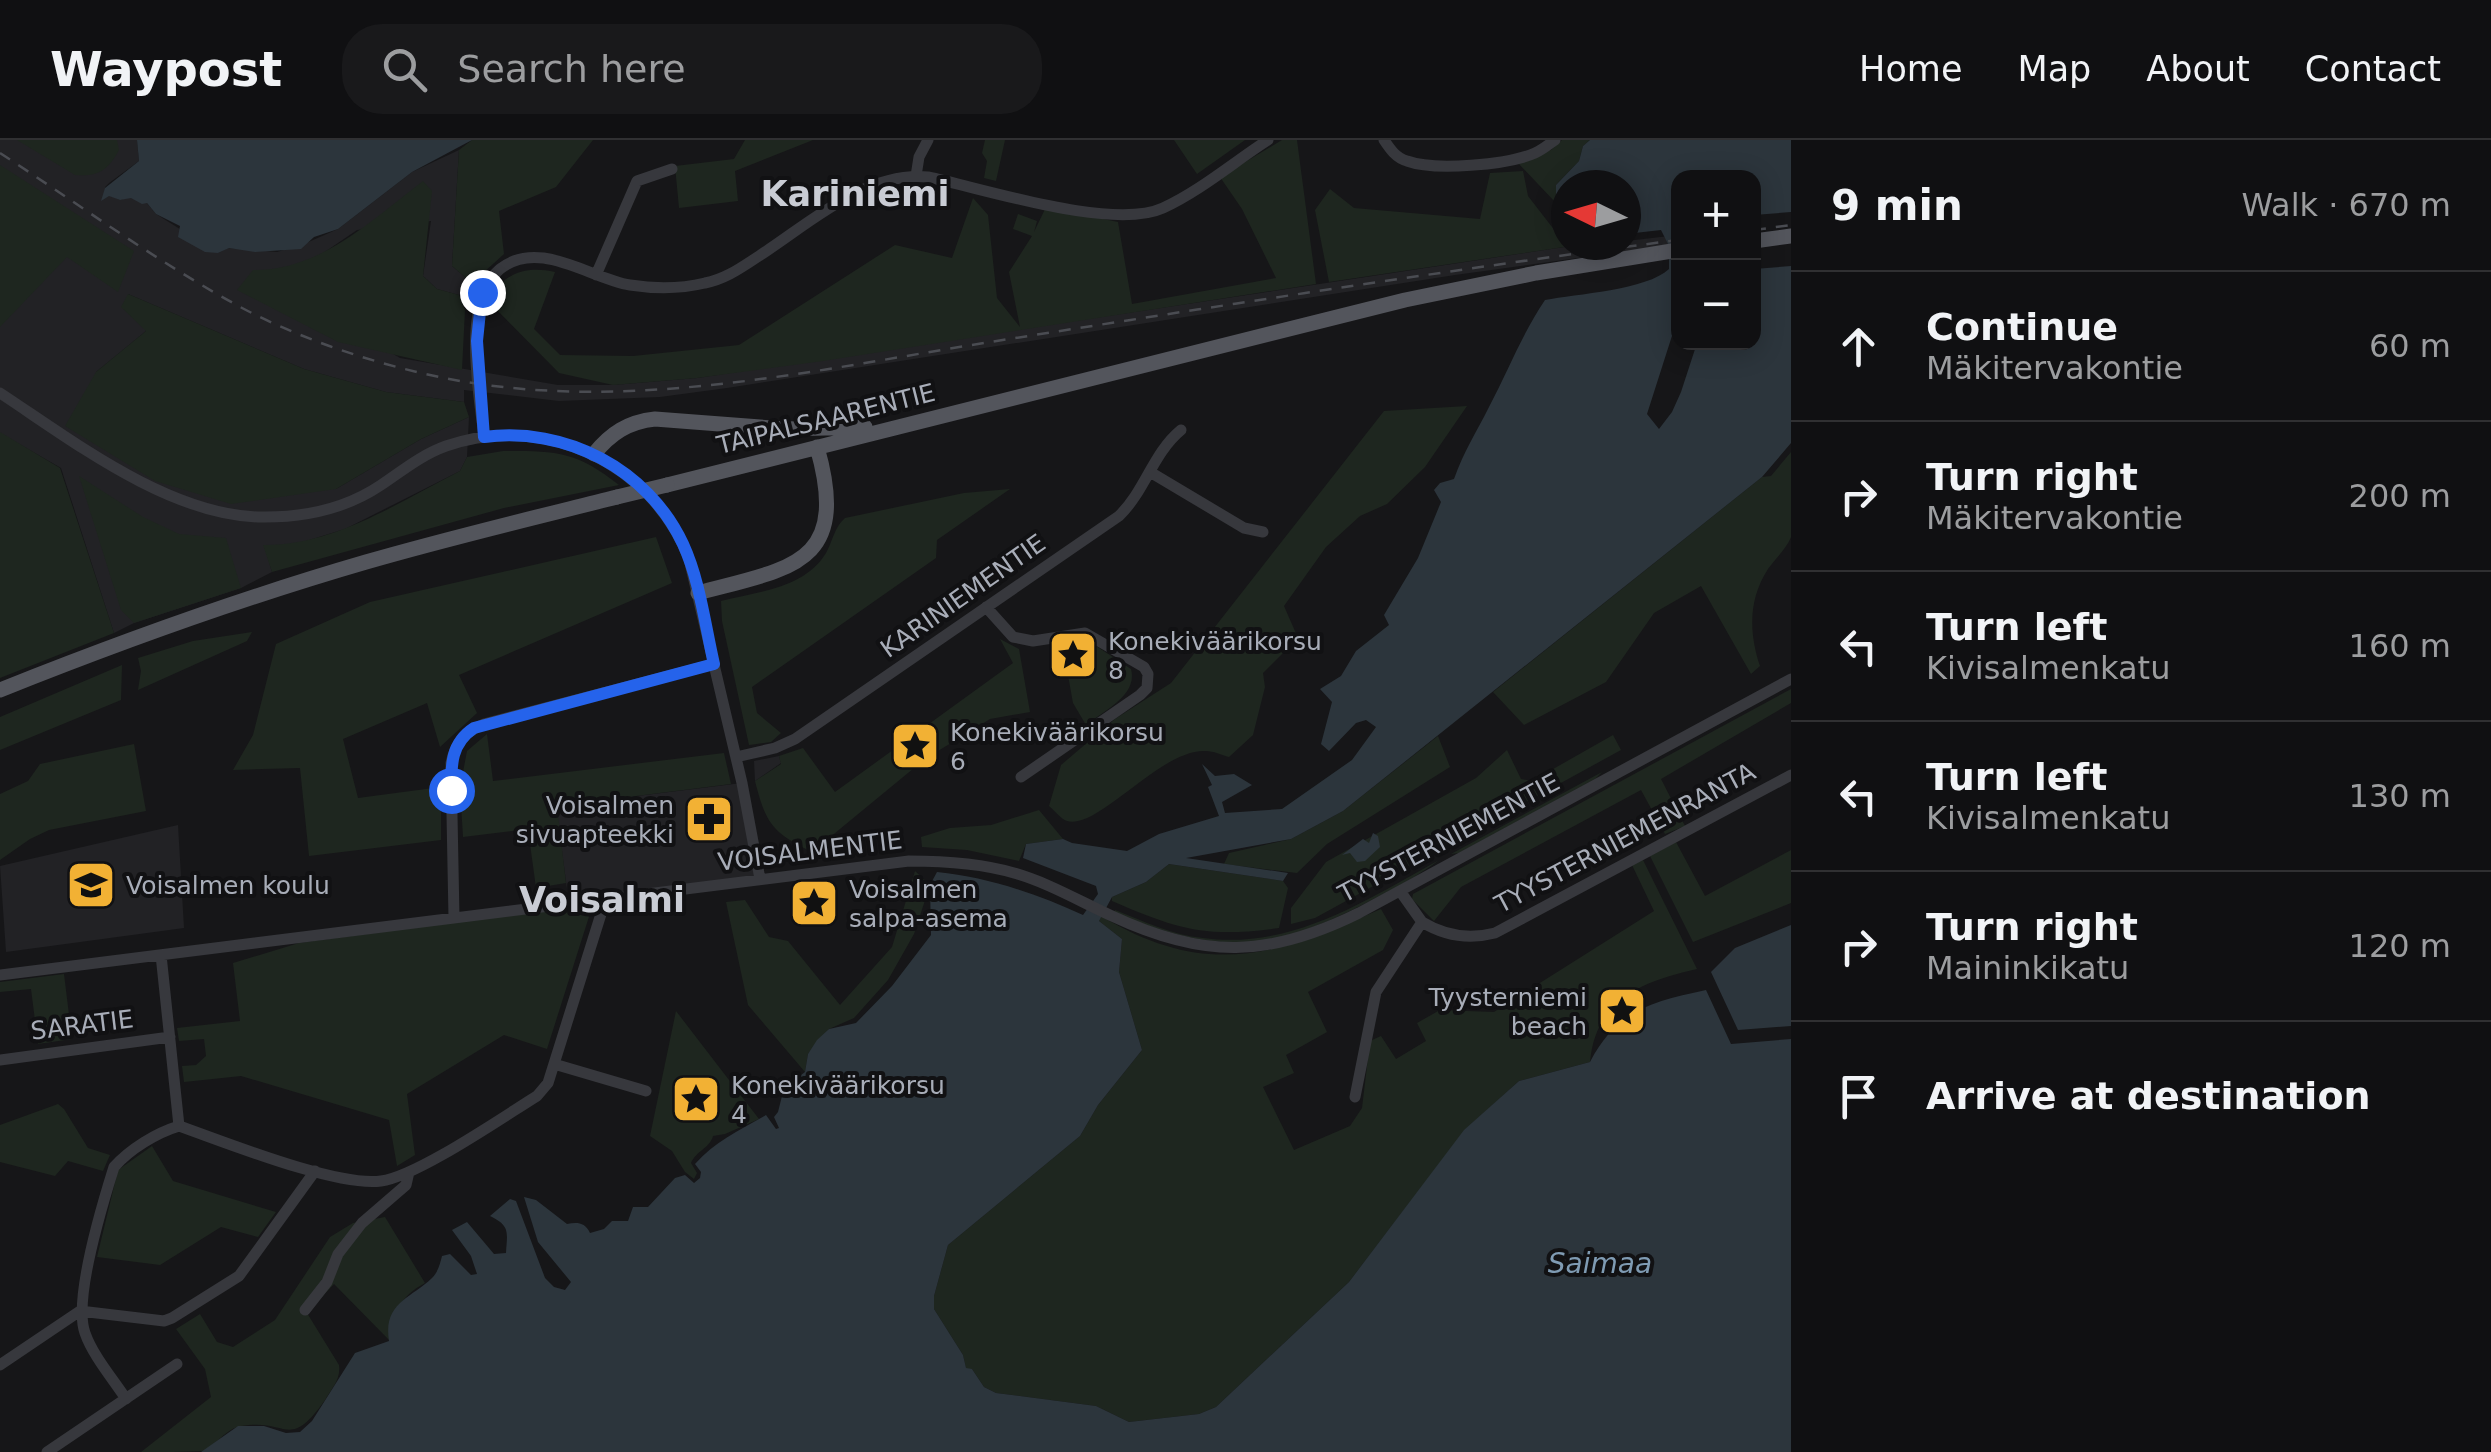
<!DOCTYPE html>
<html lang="en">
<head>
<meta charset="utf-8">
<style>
  body { margin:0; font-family:"DejaVu Sans",sans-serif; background:#19191b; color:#f1f3f6 }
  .controls { position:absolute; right:30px; top:30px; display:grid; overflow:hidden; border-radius:20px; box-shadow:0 5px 25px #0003 }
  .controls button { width:90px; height:90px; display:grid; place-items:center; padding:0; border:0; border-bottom:2px solid #303032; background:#101012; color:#f1f3f6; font:50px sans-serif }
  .compass { position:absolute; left:1551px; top:30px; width:90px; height:90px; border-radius:50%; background:#101012; box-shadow:0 5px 25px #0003; rotate:275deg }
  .stop { position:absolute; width:30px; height:30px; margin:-22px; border:8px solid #2563eb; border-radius:50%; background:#fff }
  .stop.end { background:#2563eb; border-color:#fff; box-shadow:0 2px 10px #0008 }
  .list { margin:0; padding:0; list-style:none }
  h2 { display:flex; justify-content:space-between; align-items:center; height:130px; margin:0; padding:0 40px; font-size:42px }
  h2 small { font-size:32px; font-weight:400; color:#9c9d9f }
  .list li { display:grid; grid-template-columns:65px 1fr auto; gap:30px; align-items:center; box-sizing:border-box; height:150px; padding:0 40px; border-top:2px solid #303032 }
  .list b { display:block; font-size:38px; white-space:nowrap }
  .list p { margin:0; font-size:32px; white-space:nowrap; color:#9c9d9f }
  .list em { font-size:32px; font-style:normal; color:#9c9d9f }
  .icon { flex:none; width:55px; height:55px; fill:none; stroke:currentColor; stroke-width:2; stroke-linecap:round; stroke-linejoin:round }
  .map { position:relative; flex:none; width:1791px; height:1312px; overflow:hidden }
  header { display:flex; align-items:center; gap:60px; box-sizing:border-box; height:140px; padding:0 50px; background:#101012; border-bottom:2px solid #303032 }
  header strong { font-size:48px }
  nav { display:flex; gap:55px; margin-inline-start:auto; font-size:35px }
  .search { width:700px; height:90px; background:#19191b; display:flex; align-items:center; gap:25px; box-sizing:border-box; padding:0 35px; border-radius:40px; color:#9c9d9f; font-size:38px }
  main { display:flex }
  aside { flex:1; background:#101012 }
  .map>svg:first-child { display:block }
  .built { fill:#222225 }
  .green { fill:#1e261f }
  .water { fill:#2c353c }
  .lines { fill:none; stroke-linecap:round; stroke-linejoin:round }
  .minor { stroke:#37383d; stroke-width:11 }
  .major { stroke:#53555c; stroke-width:15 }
  .rail { stroke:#4a4c52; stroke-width:2.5; stroke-dasharray:12 10; stroke-linecap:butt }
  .major-bridge { stroke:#53555c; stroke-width:15 }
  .route { stroke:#2563eb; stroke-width:12 }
  .labels { text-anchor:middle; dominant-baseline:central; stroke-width:8; stroke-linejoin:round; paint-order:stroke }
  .street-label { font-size:25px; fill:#a8adb8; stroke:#111113 }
  .poi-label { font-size:25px; fill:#a8adb8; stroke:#111113; text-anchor:start }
  .water-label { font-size:28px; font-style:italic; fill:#7f9bb3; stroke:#111113 }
  .district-label { font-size:35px; font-weight:bold; fill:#c9ccd4; stroke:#111113 }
</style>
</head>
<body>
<header>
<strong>Waypost</strong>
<div class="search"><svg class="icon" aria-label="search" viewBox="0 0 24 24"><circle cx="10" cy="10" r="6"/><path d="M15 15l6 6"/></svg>Search here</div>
<nav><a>Home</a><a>Map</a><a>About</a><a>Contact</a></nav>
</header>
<main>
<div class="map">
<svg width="1791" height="1312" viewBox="0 0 1791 1312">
  <rect width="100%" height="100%" fill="#161618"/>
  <path class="built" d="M0,0H137L139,21L109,43L105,47L106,54L120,60L131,57L147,63L156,74L218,113L228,108L277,112L304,104L338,89L412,32L459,10L452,126L472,143L459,155L437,149L423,136L431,81L357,90L313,120L280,131L253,130L400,218L558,245H613L697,238L1571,106L1626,105V101L1678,95V104L1455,135L727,248L660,257L559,261L464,250V262L386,252L304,229L128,154L146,191L96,232L336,349L421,299L469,277L467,317L460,331L345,389L290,406L264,405L272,432L241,448L134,483L114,493L61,328L0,293Z
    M779,616L781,623L755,641L754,621Z
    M742,643L760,739L569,764L556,666Z
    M178,685L184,788L6,812L0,726Z"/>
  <path class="green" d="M17,0H117L119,10C108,30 99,37 75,35Z
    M472,0H593L556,47L499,71L504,114L472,143L452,126L459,10Z
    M745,0H813L735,31L738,61L679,68L675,26L734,19Z
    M985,0H1005L996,41L984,38L987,21L982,13Z
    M1174,0H1245L1197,34Z
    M1282,0H1297L1316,144L823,221L697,238L613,245L559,233L488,161C502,134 525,125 555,132L534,189L560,215L633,216L739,205L895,105L952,118L973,58L988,75L997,158L1020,187L1009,132L1032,96L1013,89L1018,74L1037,81L1034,92L1046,67L1118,82L1132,164L1276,138L1242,69L1220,37Z
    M1562,0H1590L1583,6L1579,21L1556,45V63L1518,23L1551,10Z
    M0,25L134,111L118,152L67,117L0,187Z
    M1523,31L1528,56L1566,105L1571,106L1329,142L1315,70L1330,49L1354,68L1480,79L1490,33Z
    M423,41L432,51L423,136L437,149L459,155L465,170L462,230L338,202L237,150L253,130C320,131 372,80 423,41Z
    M128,154L304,229L386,252L464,262L469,277L421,299L336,349L231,364L155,341L65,286L96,232L146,191L121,167Z
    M1467,266L1425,327L1387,364L1360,376L1326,407L1284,466L1298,498L1263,533L1265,547L1253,595L1229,617C1222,615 1213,611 1206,611C1161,608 1099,690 1067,681C1061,679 1054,670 1049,666L1061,625L1115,579L1171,543L1384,271Z
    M0,292L60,328L114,493L0,538Z
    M503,311C557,311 576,311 619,345L504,368L272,432L263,405C334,406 399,362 460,331L467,317Z
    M1791,312C1791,331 1791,382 1791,397C1787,408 1775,419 1768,429C1748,460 1749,493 1760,526L1751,534L1701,446L1654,473L1606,542L1524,585L1493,552L1762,337L1771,336Z
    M79,336L143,377L179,394L226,398L241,448L134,483L121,470Z
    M1010,349L937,400L936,418L752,547L757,573L781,593L771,602L749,605L722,481L721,461C758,452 805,448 826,413C833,400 834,388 845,378L964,353Z
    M656,397L672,443L459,535L477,573L440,607L427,563L343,599L358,658L441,647V700L309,716L300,628L233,630L253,595L276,504L370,462Z
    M252,492L247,501L138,550L141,531L138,518L193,501Z
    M1077,498L1090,502L1131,529C1138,555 1105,570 1086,585L1073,563L1062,502Z
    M1000,499L1019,509L1030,572L990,579L925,619L812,712C772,692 766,684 755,641L781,624L779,616L803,608L835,652L1013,523Z
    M122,525L121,560L0,610V577Z
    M1791,549V563L1661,639L1685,686L1665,694L1641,650L1461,747L1434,781L1412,759L1413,754Z
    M487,594L493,641L724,613L731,644L557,666L566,743L536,748L528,689L463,697L460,648L467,611Z
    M1613,595L1621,610L1315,778L1291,784V768L1326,722L1476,638L1507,610L1521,639L1532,641Z
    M1438,596L1450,627L1327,704L1297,733L1224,724L1229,713L1291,699L1343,671Z
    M134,604L146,671L49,690L30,699L0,720V654L28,641L40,624Z
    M1602,632L1595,639L1459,713L1451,714Z
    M1039,670L1063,699L1026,704L1019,721L967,710L922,707L921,697L950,688L991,685Z
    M1676,702L1705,756L1791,710V763L1693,802L1650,716Z
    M1439,720C1417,737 1391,750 1366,763C1265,815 1218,813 1113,773L1115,770C1143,781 1172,795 1203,798C1291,810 1365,761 1439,720Z
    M1643,720L1697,829C1641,842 1596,859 1590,922L1519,941L1465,990L1349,1142L1216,1267L1199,1274L1129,1282L1096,1266L996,1253L984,1247L972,1229H966L963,1215L934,1169V1156L948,1105L1080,996L1098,965L1142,910L1119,832L1122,799L1099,781L1101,776C1208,840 1276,815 1381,769L1393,790L1383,810L1308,852L1327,892L1286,915L1294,933L1263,947L1294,1010L1350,986L1362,968L1370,901L1381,896L1396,919L1426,901L1417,883L1440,870L1494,872L1654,771L1632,725Z
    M1169,724L1283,741L1288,748L1279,788C1206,798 1179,790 1112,761V757L1146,742Z
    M915,731L930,745L914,794L888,840L854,878L829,889L808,914L805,932L748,865L726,762L745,760L769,797L788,801L840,865L892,807Z
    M593,764L547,909L504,895L407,954L415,1015L397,1026L389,980L241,936L184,942L182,926L196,925L206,916L204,899L179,901L177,888L240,881L233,823L299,803Z
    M64,834L72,899L38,904L31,849L0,852V842Z
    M676,871L759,979L725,994L713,996C710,1008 696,1011 691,1023L697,1033L694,1039L685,1032L672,1011L650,996Z
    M58,964L64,969L88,1008L110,1015L103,1031L68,1021L55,1036L0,1022V985Z
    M152,1006L173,1041L276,1072L258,1097L221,1087L160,1125L97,1117L118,1030Z
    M385,1077L425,1143C399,1157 394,1173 390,1201L334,1144L307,1173L339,1225C341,1239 332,1248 325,1260C288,1312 289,1278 241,1286C227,1288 216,1305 203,1311C187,1312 158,1312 141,1312L211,1257L205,1229L176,1189L200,1174L217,1202L233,1207L275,1180L330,1097L353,1083Z"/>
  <path class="water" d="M137,0H472L412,32L338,89L314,97L301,109L255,112L229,108L218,113L205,112L178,97L180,86L156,74L147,63L142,64L131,58L120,60L109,56L101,61L105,48L139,21Z
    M1590,0H1791V72L1754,75V38H1678V177L1647,274L1659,289L1672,272L1681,252L1697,203L1754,202V129L1791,126V303L1762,337L1343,671L1291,699L1186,718L1288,733L1283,741L1169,724L1146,742L1112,757L1099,781L1122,799L1119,832L1142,910L1098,965L1080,996L948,1105L934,1156V1169L963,1215L966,1228L972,1229L984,1247L996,1253L1096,1266L1129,1282L1199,1274L1216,1267L1349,1142L1464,990L1519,941L1590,922C1617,870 1651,862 1706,850L1731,904L1791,899V1312H201L238,1286H264L286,1293L300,1292L312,1281L355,1213L389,1201C383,1163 410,1159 432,1138C438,1132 440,1124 442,1116L450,1114L471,1135L477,1134L471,1116L452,1090L467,1082L494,1114L506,1113C507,1093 511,1086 490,1076L510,1059L516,1061L545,1138L554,1147L565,1150L571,1142L538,1102L524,1057L536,1060L567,1084C577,1082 585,1082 590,1093L604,1089L612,1081H628L633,1067H648L675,1038L685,1035L694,1043L700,1038L701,1032L695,1024C714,1002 740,990 766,975L776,989L779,988L774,977L778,972L784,948L805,932L808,914L817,900L829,889L856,883L892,846L931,795L930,745L937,732C988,737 1037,754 1083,775L1098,754L1096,746L1023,718L1026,704L1063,699L1072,703L1127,711L1159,694L1219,676L1208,647L1212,645L1202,624L1215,636L1234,634L1252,645L1222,662L1225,673L1282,669L1352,620L1376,587L1366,580L1356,583L1329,611L1321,604L1332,562L1320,549L1341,536L1356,511L1389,485L1384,475L1418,418L1441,362L1434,350L1440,343L1454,339C1464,311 1476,293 1489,267C1508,231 1522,194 1545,160C1576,154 1647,150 1669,129V106L1661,90L1626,94V45H1566V91L1556,71V45L1579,21L1583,6Z
    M1373,693L1378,696L1380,707L1365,721L1357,722L1350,713L1342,715L1363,699L1369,703Z
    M1791,785V886L1738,890L1711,832L1735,808Z"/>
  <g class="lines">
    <path class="minor" d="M1384,0C1390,9 1396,18 1407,21C1434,31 1508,25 1535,13C1542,10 1548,5 1555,0
      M916,36L919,17L928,0
      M596,135L637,41L672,29
      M0,253C73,301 167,374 258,377C302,378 344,370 381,345C402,331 421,315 446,306C544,272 652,323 689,419L742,643L760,739
      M484,297C479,253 461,161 500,129C539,98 589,138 630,145C656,149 680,149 705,143C726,139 742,127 759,116C809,84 865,31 928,37C985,49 1113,91 1163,68C1200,51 1234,22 1268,0
      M1150,332L1244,388L1263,392
      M986,467L1013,497L1033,501L1085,493L1144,527L1148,534L1147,548L1140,555L1021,637
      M736,617L775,608L795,599L1119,376C1145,351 1153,313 1181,290
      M454,778L451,623C455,603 465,592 484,584L714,524
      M1422,782C1445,796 1468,800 1495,793L1791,635
      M161,815L179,986C225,1002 336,1047 381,1041C416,1037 503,977 537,956L548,943L601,774L602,760
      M0,835L909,721C944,721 980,723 1014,733C1049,743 1079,761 1112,776C1204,819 1268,818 1359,773L1791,539
      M0,920L170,897
      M554,924L646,951
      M1355,957L1376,852L1422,782L1400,751
      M305,1170L327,1142L338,1114L362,1083L406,1045L409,1032
      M0,1225L80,1171L164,1181L172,1178L239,1136L315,1031
      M126,1259C113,1239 93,1216 85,1193C73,1160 103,1062 114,1027C130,1009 156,993 179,986
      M47,1312L177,1224"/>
    <path class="major" d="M1754,101L1791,96
      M594,314C611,293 628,282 655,279L785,289L865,287
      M667,345L1405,160L1536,133L1678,110
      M698,453C790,428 851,426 817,307
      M0,550C120,502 242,458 366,422C449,398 533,378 617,357"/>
    <path class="rail" d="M0,13C80,65 160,124 244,169C298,197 358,218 417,232C613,280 814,229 1009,199C1232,164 1455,129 1678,100
      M1754,90L1791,85"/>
    <path class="major-bridge" d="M617,357L667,345"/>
  </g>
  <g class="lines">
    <path class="route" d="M451,650C451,625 451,603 474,588L714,524C705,485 700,441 683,404C648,329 565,286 484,297L477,201L482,152"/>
  </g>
  <defs>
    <g id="sight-square" transform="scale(2.5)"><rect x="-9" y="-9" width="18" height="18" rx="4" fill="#f2b134" stroke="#111113"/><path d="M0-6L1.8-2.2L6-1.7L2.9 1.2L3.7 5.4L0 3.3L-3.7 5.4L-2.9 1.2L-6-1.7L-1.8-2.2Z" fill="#111"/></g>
    <g id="pharmacy-square" transform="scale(2.5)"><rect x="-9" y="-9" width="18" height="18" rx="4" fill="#f2b134" stroke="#111113"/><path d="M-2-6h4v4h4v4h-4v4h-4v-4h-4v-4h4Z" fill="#111"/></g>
    <g id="school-square" transform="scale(2.5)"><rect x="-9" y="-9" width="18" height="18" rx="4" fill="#f2b134" stroke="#111113"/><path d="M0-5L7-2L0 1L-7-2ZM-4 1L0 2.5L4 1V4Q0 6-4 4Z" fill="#111"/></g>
  </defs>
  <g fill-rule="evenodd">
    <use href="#sight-square" x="1073" y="515"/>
    <use href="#sight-square" x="915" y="606"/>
    <use href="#pharmacy-square" x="709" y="679"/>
    <use href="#school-square" x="91" y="745"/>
    <use href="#sight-square" x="814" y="763"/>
    <use href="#sight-square" x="1622" y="871"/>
    <use href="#sight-square" x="696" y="959"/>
  </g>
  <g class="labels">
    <g class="street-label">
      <text transform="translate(826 279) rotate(-14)">TAIPALSAARENTIE</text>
      <text transform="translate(963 456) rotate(-35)">KARINIEMENTIE</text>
      <text transform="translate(1449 698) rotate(-28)">TYYSTERNIEMENTIE</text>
      <text transform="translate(1625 698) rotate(-28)">TYYSTERNIEMENRANTA</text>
      <text transform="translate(810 711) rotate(-7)">VOISALMENTIE</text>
      <text transform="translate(82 885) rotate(-7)">SARATIE</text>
    </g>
    <g class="poi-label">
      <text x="1108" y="501">Konekiväärikorsu<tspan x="1108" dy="29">8</tspan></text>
      <text x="950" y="592">Konekiväärikorsu<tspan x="950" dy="29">6</tspan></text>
      <text x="674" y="665" text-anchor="end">Voisalmen<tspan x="674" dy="29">sivuapteekki</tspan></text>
      <text x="126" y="745">Voisalmen koulu</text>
      <text x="849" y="749">Voisalmen<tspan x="849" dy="29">salpa-asema</tspan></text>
      <text x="1587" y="857" text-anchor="end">Tyysterniemi<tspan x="1587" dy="29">beach</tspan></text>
      <text x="731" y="945">Konekiväärikorsu<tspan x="731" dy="29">4</tspan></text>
    </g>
    <g class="water-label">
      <text x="1600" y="1123">Saimaa</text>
    </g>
    <g class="district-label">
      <text x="855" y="54">Kariniemi</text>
      <text x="602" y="760">Voisalmi</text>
    </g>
  </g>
</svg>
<div class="controls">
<button>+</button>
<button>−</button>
</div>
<svg class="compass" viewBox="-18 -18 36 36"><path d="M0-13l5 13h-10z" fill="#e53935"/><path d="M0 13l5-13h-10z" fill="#9c9d9f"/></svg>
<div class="stop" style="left:451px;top:650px"></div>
<div class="stop end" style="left:482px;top:152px"></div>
</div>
<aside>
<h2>9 min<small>Walk · 670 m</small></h2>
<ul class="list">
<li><svg class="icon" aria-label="ahead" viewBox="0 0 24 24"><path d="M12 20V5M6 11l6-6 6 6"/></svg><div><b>Continue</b><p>Mäkitervakontie</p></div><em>60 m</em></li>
<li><svg class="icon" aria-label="right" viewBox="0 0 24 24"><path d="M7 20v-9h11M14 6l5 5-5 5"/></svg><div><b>Turn right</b><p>Mäkitervakontie</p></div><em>200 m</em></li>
<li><svg class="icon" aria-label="left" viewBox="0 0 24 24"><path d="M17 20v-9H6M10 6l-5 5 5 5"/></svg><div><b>Turn left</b><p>Kivisalmenkatu</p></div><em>160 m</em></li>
<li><svg class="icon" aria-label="left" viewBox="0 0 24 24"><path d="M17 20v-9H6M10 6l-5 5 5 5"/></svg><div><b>Turn left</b><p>Kivisalmenkatu</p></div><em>130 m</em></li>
<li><svg class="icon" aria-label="right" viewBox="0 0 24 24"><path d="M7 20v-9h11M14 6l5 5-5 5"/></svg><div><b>Turn right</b><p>Maininkikatu</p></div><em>120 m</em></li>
<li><svg class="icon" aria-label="arrive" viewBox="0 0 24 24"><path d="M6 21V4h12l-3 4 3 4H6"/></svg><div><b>Arrive at destination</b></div></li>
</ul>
</aside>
</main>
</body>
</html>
